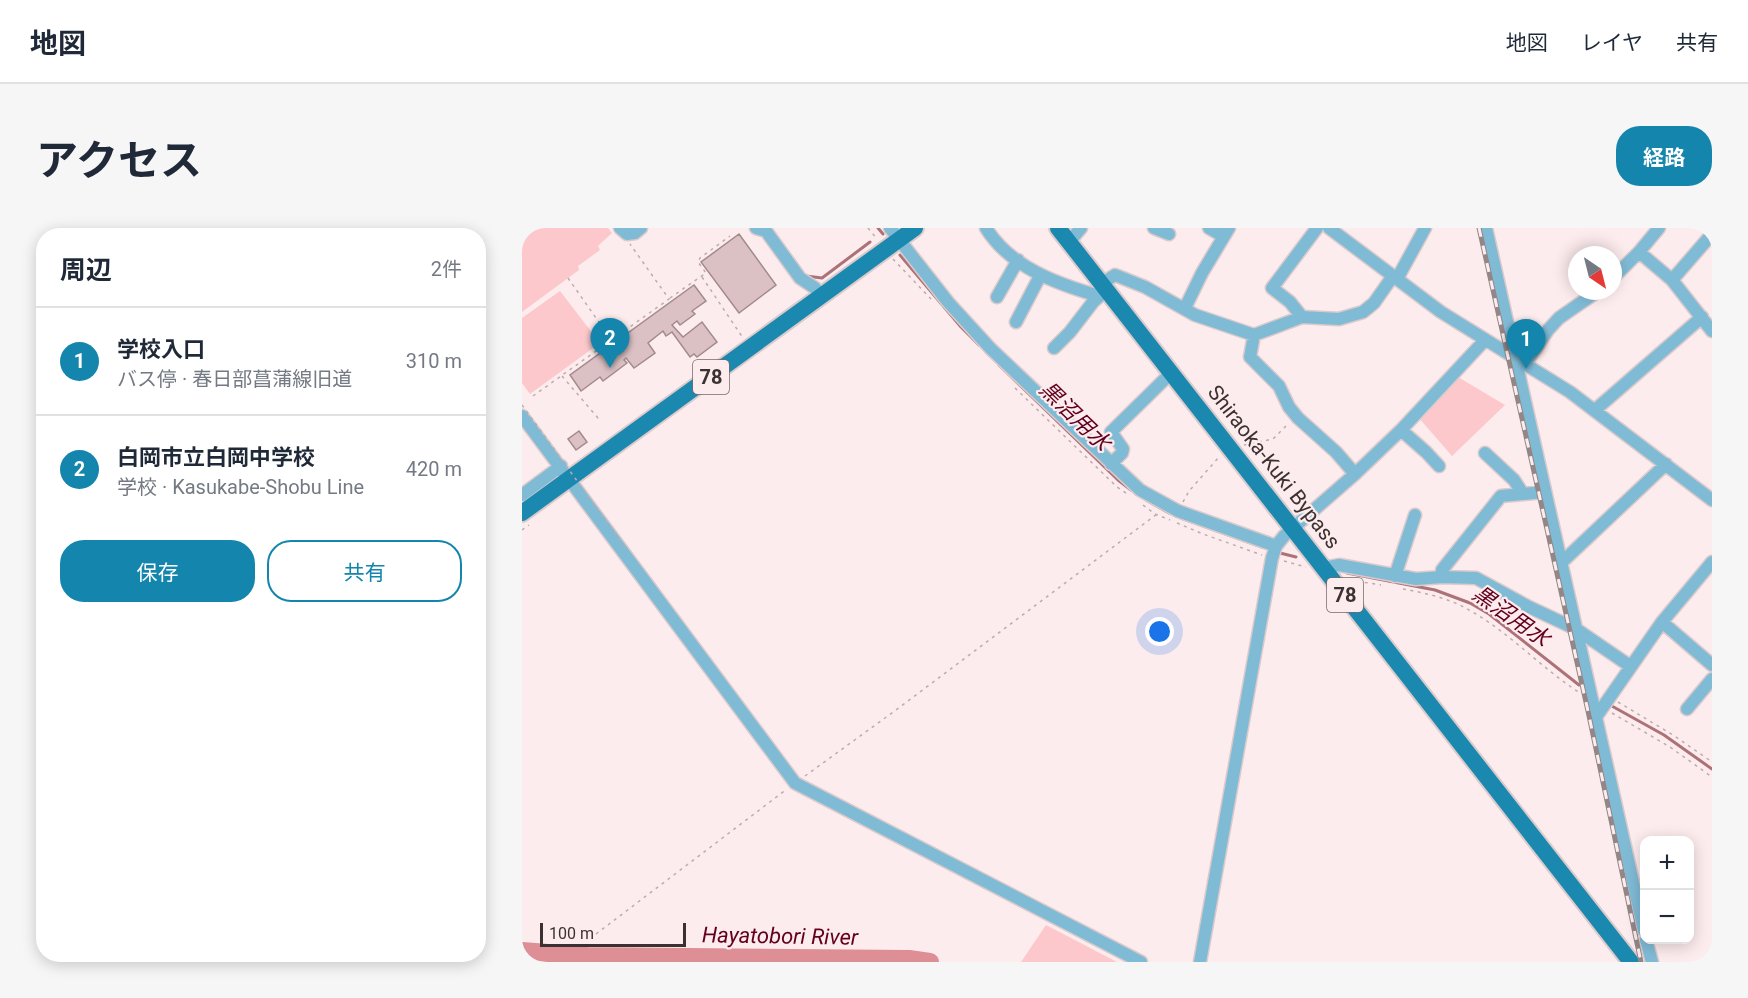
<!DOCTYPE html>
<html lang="ja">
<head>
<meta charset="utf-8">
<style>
  body { margin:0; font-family:Roboto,"Noto Sans JP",sans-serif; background:#f6f6f7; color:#1f2937 }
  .controls { position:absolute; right:18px; bottom:18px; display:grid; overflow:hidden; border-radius:12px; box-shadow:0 3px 15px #0003 }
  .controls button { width:54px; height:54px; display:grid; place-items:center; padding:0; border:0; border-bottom:2px solid #e0e1e3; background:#fff; color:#1f2937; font:30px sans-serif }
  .compass { position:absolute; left:1046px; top:18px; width:54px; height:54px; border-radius:50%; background:#fff; box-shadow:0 3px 15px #0003; rotate:145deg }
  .scale { position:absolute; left:18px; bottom:15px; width:146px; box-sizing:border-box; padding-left:6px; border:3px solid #3b3132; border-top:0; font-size:16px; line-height:21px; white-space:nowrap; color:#3b3132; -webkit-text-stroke:4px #fdeced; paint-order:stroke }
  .you { position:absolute; left:638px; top:404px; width:21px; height:21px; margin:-15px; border:4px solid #fff; border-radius:50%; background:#1a73e8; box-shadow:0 0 0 9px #1a73e833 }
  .badge { display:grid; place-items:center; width:39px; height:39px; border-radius:50%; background:#1485ac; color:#fff; font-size:20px; font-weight:700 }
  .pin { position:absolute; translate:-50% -50px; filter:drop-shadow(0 2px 3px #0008) }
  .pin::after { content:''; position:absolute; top:32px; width:21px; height:18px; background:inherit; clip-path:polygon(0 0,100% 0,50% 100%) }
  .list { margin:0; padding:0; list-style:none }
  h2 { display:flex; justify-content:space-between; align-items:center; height:78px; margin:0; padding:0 24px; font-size:26px }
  h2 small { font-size:20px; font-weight:400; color:#747a83 }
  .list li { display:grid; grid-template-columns:39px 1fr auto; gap:18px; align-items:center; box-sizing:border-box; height:108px; padding:0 24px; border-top:2px solid #e0e1e3 }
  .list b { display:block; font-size:22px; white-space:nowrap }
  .list p { margin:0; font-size:20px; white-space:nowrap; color:#747a83 }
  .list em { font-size:20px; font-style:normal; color:#747a83 }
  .actions { display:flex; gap:12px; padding:18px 24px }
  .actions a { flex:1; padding:14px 0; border:2px solid #1485ac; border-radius:24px; text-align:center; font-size:21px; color:#1485ac }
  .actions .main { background:#1485ac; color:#fff }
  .map { position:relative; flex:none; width:1190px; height:734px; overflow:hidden; border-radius:24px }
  header { display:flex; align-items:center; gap:36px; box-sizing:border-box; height:84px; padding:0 30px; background:#fff; border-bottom:2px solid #e0e1e3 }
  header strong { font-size:28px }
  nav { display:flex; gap:33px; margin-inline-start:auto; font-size:21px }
  .intro { display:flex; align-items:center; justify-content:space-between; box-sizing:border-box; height:144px; padding:0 36px }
  h1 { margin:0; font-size:42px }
  .button { padding:15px 27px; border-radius:24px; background:#1485ac; color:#fff; font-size:21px; font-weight:700 }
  main { display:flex; gap:36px; padding:0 36px }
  aside { flex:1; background:#fff; border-radius:24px; box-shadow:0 3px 15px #0003 }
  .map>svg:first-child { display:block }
  .green { fill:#fcc8cc }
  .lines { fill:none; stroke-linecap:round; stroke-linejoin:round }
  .stream { stroke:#ad7277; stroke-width:3 }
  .river { stroke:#de8e95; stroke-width:18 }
  .building { fill:#dbc1c3; stroke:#a38a8c; stroke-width:1.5 }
  .minor-casing { stroke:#dacacb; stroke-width:15 }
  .major-casing { stroke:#dacacb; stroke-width:20 }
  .path { stroke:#bbacad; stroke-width:1.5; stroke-dasharray:3 4.5; stroke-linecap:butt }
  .minor { stroke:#80bbd6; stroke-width:12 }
  .major { stroke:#1a88af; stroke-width:16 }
  .rail-casing { stroke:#938687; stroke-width:5 }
  .rail { stroke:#fdeced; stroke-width:3; stroke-dasharray:9; stroke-linecap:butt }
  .path-bridge { stroke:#bbacad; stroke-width:1.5; stroke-dasharray:3 4.5; stroke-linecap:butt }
  .labels { text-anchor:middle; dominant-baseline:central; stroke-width:4.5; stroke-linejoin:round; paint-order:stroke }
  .shield { fill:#fdeced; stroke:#75696a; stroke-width:1.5 }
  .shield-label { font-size:20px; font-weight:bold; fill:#3b3132 }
  .street-label { font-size:21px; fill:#3b3132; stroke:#fdeced }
  .water-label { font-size:22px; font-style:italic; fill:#63001d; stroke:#fdeced }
</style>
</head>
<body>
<header>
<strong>地図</strong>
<nav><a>地図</a><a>レイヤ</a><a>共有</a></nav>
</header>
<div class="intro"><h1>アクセス</h1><a class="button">経路</a></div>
<main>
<aside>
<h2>周辺<small>2件</small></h2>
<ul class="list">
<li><span class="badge">1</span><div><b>学校入口</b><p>バス停 · 春日部菖蒲線旧道</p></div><em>310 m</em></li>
<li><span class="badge">2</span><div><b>白岡市立白岡中学校</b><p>学校 · Kasukabe-Shobu Line</p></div><em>420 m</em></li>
</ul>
<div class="actions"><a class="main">保存</a><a>共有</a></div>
</aside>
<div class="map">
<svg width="1190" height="734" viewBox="0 0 1190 734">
  <rect width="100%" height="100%" fill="#fdeced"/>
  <path class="green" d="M0,0H86L90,5L76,18L78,22L56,38L57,42L0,84Z
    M38,63L78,115L8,166L0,155V90Z
    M936,149L983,177L930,228L896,189Z
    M524,697L595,734H499Z"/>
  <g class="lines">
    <path class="stream" d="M356,0L361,6
      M378,27L439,99L457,117
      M284,48L300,50L348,14
      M477,137L596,252L609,262
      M624,272L647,285
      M659,290L740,319
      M758,325L774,329
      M825,345L913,362L948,375L967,386L1057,457
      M1088,477L1142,507L1190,541"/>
    <path class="river" d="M0,723L65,728L387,731L408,734"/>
  </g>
  <path class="building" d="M217,6L254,57L217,85L179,34Z
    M172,57L184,73L170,83L173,86L158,97L155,93L150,97L161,109L180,94L195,114L175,129L172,126L168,129L150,104L144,108L141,103L126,115L133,125L112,140L104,130L102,132L105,135L81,153L78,149L59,163L48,147Z
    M57,203L65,214L54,222L46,211Z"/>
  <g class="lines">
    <g class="minor-casing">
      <path id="minor" d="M98,0L105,6L113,5L119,0
        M234,0L244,3L278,50L293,60L299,68
        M368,0L426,74L469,121L618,262L656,283L754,318
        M464,0C488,39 535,56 577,68
        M632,0L647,6
        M687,0L701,8
        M807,0L919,84L1048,164L1190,272
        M964,0L1122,703
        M547,14L559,0
        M1117,24L1150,52L1190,103
        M1091,50L1117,24L1137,0
        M875,51L903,0
        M1150,52L1190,6
        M579,56L593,47L623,59L673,87L732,107L728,129L757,158L767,179L776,190L814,224L833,246
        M475,69L496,32
        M663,80L680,45L707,0
        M780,89L768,74L750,60L795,0
        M494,94L518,48
        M732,107L780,89L817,91L841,84L852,75L871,48
        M532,120L548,104L571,74L581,65
        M1003,136L1026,102L1037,90L1076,63
        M1073,182L1180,89
        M0,188L273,555L619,734
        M879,202L904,224L917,238
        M963,225L992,252L1001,266
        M589,236L600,225L601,221L589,204L649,145
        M0,267L39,238
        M1039,335L1144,236
        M802,340L817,337L894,351L920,349L954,350L1007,379L1054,401L1108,438
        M873,348L893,287
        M920,349V342L979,268L1022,264
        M1140,394L1190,437
        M1165,481L1190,451
        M1074,489L1140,394L1190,334
        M1124,712L1130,734
        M678,734L750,330L754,318L762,308L833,246L879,202L963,112"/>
    </g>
    <g class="major-casing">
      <path id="major" d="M536,0L1109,734
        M0,285L393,0"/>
    </g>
    <path class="path" d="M346,0L355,11
      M371,31L409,71
      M180,49L221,110
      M46,50L88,110
      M148,70L184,45L176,34L178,30L208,8
      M40,148L76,190L79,188
      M493,160L595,259L607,267
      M11,168L147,71L108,16
      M722,217L751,211L767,195
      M661,274L667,263L697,229
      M621,277L633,286L648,292
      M655,295L681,306L740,327
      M0,302L7,297
      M762,333L784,339
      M828,352L859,357
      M881,361C903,365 927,370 947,382C987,404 1019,440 1058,465
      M1096,474L1151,507L1190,534
      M1090,485L1148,519L1190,549
      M283,548L374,482L635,286
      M74,706L265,561"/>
    <use href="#minor" class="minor"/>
    <use href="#major" class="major"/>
    <g class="rail-casing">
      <path id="rail" d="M957,0L1066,483L1119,734"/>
    </g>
    <use href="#rail" class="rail"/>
    <path class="path-bridge" d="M0,177L103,319"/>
  </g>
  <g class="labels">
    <g class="shield">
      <rect x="171" y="132" width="36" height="34" rx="4.5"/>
      <rect x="805" y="350" width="36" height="34" rx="4.5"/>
    </g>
    <g class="shield-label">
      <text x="189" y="149">78</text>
      <text x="823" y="367">78</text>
    </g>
    <g class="street-label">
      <text transform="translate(752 239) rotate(52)">Shiraoka-Kuki Bypass</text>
    </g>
    <g class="water-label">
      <text transform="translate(553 188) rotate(44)">黒沼用水</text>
      <text transform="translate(989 388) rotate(35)">黒沼用水</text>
      <text transform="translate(258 708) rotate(1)">Hayatobori River</text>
    </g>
  </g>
</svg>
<div class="controls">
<button>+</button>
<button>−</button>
</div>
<svg class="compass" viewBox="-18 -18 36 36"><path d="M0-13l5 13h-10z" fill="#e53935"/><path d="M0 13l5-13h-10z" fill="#747a83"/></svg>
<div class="scale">100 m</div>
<div class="you"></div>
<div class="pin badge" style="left:1004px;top:141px">1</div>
<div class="pin badge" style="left:88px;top:140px">2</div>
</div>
</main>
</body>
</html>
